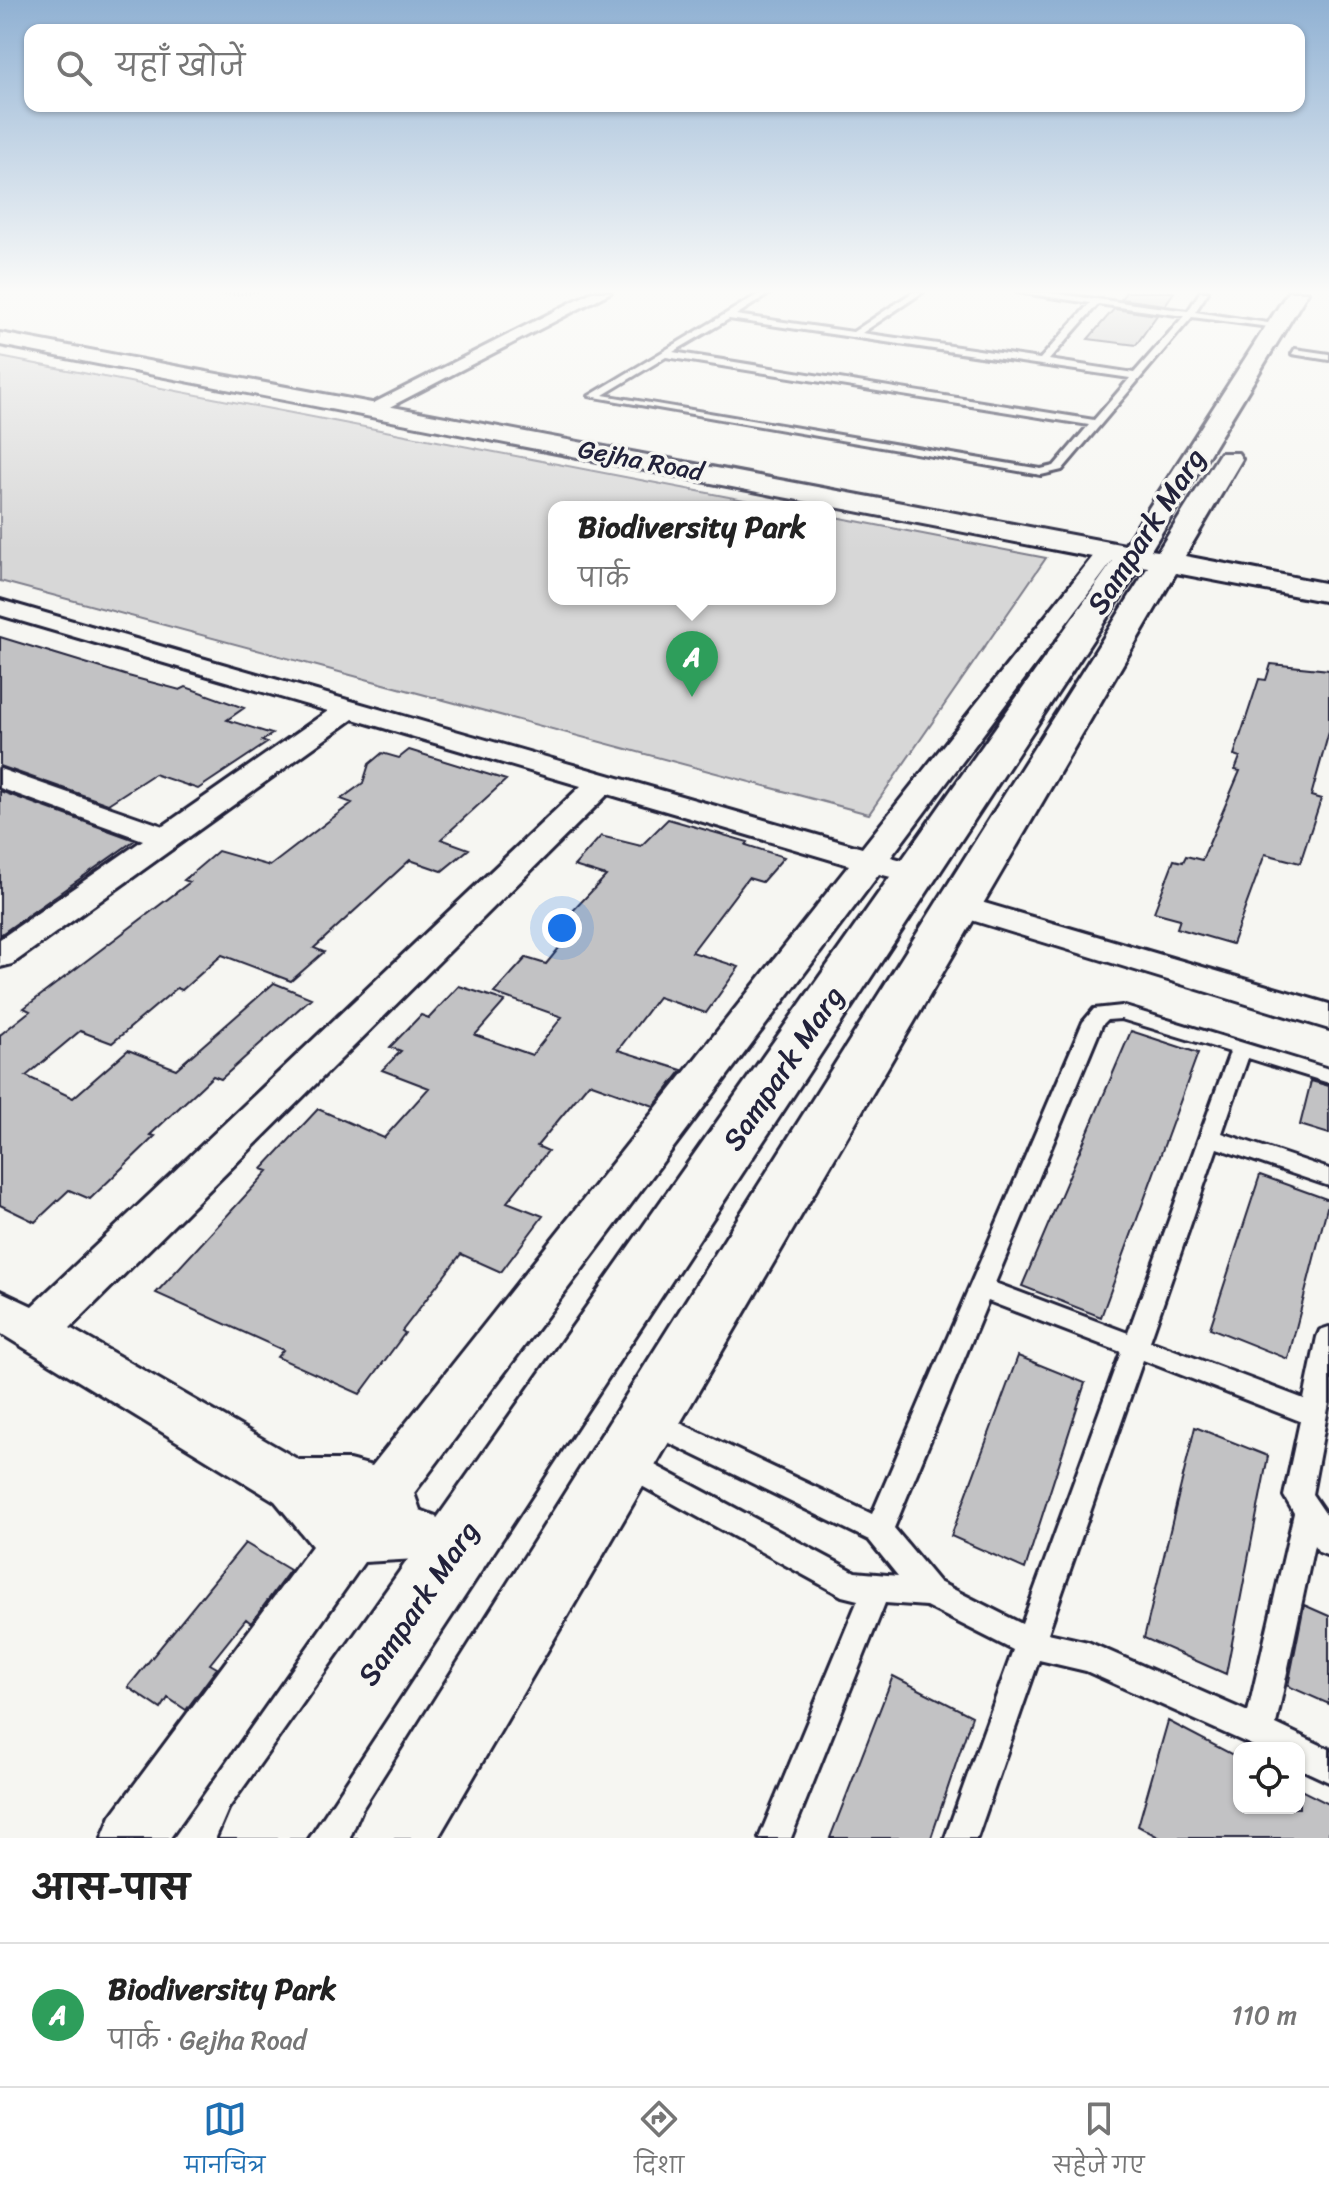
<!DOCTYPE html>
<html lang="hi">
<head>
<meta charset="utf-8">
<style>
  body { margin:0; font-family:Sriracha,"Playpen Sans Deva",sans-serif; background:#f2f2f2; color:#222 }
  .controls { position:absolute; right:24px; bottom:24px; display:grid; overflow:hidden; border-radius:16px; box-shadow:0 2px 6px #0004 }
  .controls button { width:72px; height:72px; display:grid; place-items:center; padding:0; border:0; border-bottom:2px solid #e0e0e0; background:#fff; color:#222; font:40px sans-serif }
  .you { position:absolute; left:562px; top:928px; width:28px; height:28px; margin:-20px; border:6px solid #fff; border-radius:50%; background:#1a73e8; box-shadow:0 0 0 12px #1a73e833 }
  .badge { display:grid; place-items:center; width:52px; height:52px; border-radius:50%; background:#1f6fb2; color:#fff; font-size:26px; font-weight:700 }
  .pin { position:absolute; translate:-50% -66px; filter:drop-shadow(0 2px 4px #0008) }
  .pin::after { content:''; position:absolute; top:42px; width:28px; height:24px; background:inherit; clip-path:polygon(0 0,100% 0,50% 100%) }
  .popup { position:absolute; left:548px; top:501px; width:288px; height:104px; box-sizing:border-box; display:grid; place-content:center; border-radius:16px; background:#fff; filter:drop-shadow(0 2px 6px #0005); font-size:26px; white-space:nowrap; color:#767676 }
  .popup b { font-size:30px; color:#222 }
  .popup::after { content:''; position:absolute; left:50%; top:100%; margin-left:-16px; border:16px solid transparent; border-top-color:#fff }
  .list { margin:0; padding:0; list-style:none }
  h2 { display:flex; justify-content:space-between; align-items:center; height:104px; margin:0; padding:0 32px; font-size:34px }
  h2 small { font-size:26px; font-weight:400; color:#767676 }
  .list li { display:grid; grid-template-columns:52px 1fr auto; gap:24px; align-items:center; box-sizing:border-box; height:144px; padding:0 32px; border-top:2px solid #e0e0e0 }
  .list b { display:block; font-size:30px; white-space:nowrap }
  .list p { margin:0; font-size:26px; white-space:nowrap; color:#767676 }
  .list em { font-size:26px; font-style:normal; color:#767676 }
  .icon { flex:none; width:44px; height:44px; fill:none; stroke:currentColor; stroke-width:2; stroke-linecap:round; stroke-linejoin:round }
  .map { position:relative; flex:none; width:1329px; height:1838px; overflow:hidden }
  .search { position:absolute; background:#fff; box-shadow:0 2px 6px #0004; left:24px; right:24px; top:24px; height:88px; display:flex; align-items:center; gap:20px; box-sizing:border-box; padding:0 28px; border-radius:16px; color:#767676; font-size:30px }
  .sheet { height:248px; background:#fff }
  nav { display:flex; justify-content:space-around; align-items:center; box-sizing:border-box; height:112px; border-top:2px solid #e0e0e0; background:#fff; font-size:22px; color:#767676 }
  nav a { display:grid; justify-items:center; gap:4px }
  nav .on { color:#1f6fb2 }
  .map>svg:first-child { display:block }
  .green { fill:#d7d7d7; stroke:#7c7c89; stroke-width:2 }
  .building { fill:#c2c2c4; stroke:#22223b; stroke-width:2 }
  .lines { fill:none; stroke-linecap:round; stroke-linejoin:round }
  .lane-casing { stroke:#22223b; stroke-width:6 }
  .street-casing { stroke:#22223b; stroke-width:6 }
  .secondary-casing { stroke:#22223b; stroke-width:6 }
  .path { stroke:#22223b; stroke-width:3; stroke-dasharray:1 3; stroke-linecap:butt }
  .lane { fill:#f6f6f2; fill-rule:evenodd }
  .street { fill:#f6f6f2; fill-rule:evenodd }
  .secondary { fill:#f6f6f2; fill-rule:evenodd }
  .labels { text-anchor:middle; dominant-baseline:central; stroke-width:7; stroke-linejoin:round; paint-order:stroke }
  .far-street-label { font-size:26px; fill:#22223b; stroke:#f6f6f2 }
  .street-label { font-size:30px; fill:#22223b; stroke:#f6f6f2 }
</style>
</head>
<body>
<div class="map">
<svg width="1329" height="1838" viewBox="0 0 1329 1838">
  <rect width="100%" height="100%" fill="#f6f6f2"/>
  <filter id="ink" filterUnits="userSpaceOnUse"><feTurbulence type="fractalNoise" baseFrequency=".0125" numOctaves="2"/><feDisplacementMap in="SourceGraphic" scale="16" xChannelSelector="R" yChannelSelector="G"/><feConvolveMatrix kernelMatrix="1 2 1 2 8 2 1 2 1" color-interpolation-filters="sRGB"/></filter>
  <g filter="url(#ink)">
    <path class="green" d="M0,357L781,507H554V599H830V516L1046,558L869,814L0,581Z"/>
    <path class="building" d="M1126,292H1174L1165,305L1121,299Z
      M1114,309L1157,315L1136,345L1088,339Z
      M0,637L128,676L180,690L186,687L244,708L227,720L272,734L262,741L267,743L198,789L154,774L108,804L0,766Z
      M1271,664L1329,670V732L1311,796L1321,799L1300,863L1265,854L1232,944L1177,928L1180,919L1154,912L1174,860L1183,862L1186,856L1202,860L1240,771L1235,770L1240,757L1234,755L1259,679L1266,680Z
      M409,750L506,780L441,839L469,849L442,871L410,860L314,948L324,952L291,981L222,955L182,990L177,988L112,1043L80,1031L26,1076L73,1098L128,1050L176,1069L274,983L311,998L221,1079L213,1076L150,1135L155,1136L90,1199L69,1190L35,1222L0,1205V1035L30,1011L24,1008L190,882L184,880L218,851L270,866L352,803L341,799L363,783L369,764L382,753L399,758Z
      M0,791L135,840L0,935Z
      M668,819L748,842L746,845L784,857L762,882L748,878L692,952L739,967L706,1013L658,997L618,1050L682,1070L654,1106L589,1083L537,1146L548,1151L507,1202L543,1216L501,1272L461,1254L402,1331L405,1333L360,1394L277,1357L283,1350L156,1293L268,1171L262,1169L318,1109L384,1138L429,1088L382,1070L401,1051L390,1047L421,1015L429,1018L459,986L505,1001L475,1035L532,1055L562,1017L494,993L526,958L546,964L581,921L567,917L606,876L574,866L601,836L641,846Z
      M1131,1031L1198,1053L1101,1317L1022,1286Z
      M1311,1081L1329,1086V1134L1300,1125Z
      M1260,1175L1329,1200L1288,1359L1210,1328Z
      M1018,1356L1085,1383L1025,1569L951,1536Z
      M1195,1427L1268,1456L1226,1674L1144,1638Z
      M245,1543L290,1570L251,1623L246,1619L210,1664L217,1668L186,1710L168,1698L161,1709L128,1687Z
      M1304,1605L1329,1616V1704L1288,1686Z
      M893,1676L972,1716L931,1838H830Z
      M1168,1721L1239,1758V1808H1299V1789L1329,1804V1838H1160L1138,1826Z"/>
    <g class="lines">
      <g class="lane-casing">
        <path id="lane" d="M762,292H772L736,315L853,332L913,292H923L862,333L1040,359L1090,303L1017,292H1042L1188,311L1200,292H1208L1195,312L1281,325L1277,328L1192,317L1062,470L1041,475L589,396ZM1098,304L1184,316L1134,373L1049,360ZM729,319L1130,378L1094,420L673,352ZM666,357L1089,425L1054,466L1041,469L603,395Z
          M1295,349L1329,354V360L1292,354Z
          M1122,1006L1329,1069V1083L1248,1058L1222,1133L1329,1169V1186L1217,1148L1150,1341L1304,1399L1317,1337L1320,1330L1329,1327V1403L1312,1494L1329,1519V1556L1319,1552L1314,1545L1276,1724L1329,1749V1782L1299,1768V1748H1258L1086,1671L1039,1660L977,1838H945L1013,1650L926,1606L885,1603L791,1838H759L858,1600L842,1596L618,1473L614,1464L618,1455L627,1452L636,1455L855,1572L898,1576L869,1540L645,1431L641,1423L645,1415L654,1411L663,1415L872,1514L1083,1022L1094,1009ZM1121,1019L1230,1052L1128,1333L995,1283L1102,1025L1107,1020ZM988,1301L1121,1352L1022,1624L939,1582L894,1528ZM1143,1360L1300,1421L1284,1496L1294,1513L1248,1712L1088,1642L1048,1633Z"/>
      </g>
      <g class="street-casing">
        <path id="street" d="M592,292H611L378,413L371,415L362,409Z
          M1110,543L1121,550L891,857L902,860L907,867L902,874L891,877L879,874L414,1493L420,1510L436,1516L443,1534L436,1552L417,1559L364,1562L170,1838H102L111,1816L312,1546L275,1501L0,1333V1291L32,1306L581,786L353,719L12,964L0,967V939L143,840L0,788V769L163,826L328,711L0,615V600L862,848L1102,545ZM608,794L849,865L372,1466L349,1460H299L70,1328Z
          M957,895L1329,1004V1029L945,912L940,905L945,898Z"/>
      </g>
      <g class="secondary-casing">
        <path id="secondary" d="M1288,292H1308L1151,550L1158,551L1220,453H1238L1242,459L1185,556L1329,584V602L1176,573L438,1838H353L365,1810L1148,567L1141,566L306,1838H219L231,1810L1113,561L0,345V333L1125,545Z"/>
      </g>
      <path class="path" d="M197,292L227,295L259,292"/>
      <use href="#lane" class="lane"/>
      <use href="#street" class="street"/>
      <use href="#secondary" class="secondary"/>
    </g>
  </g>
  <linearGradient id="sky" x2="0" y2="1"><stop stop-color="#90b1d3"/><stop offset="0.53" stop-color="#fbfbf9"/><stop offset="1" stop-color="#fbfbf9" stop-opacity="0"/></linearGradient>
  <rect width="1329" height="550" fill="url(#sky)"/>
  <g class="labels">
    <g class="far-street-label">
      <text transform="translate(641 460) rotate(11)">Gejha Road</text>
    </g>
    <g class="street-label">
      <text transform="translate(1146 531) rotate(-57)">Sampark Marg</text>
      <text transform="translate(783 1068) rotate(-56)">Sampark Marg</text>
      <text transform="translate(418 1603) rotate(-56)">Sampark Marg</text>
    </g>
  </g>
</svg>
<div class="controls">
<button><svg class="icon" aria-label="locate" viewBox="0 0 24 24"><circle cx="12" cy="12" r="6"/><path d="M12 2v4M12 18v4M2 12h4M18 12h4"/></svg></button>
</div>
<div class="you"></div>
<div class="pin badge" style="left:692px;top:697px;background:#2e9e5b">A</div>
<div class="popup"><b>Biodiversity Park</b>पार्क</div>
<div class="search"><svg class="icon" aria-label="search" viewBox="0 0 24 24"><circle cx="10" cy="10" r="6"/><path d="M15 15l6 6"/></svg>यहाँ खोजें</div>
</div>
<section class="sheet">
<h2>आस-पास<small></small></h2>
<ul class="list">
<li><span class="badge" style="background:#2e9e5b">A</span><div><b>Biodiversity Park</b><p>पार्क · Gejha Road</p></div><em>110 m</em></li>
</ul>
</section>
<nav>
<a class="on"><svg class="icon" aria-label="map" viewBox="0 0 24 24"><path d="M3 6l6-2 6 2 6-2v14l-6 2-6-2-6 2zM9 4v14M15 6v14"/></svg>मानचित्र</a>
<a><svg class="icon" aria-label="directions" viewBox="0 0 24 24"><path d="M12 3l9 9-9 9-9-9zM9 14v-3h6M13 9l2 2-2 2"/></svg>दिशा</a>
<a><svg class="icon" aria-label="saved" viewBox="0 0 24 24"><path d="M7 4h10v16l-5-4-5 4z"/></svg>सहेजे गए</a>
</nav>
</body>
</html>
